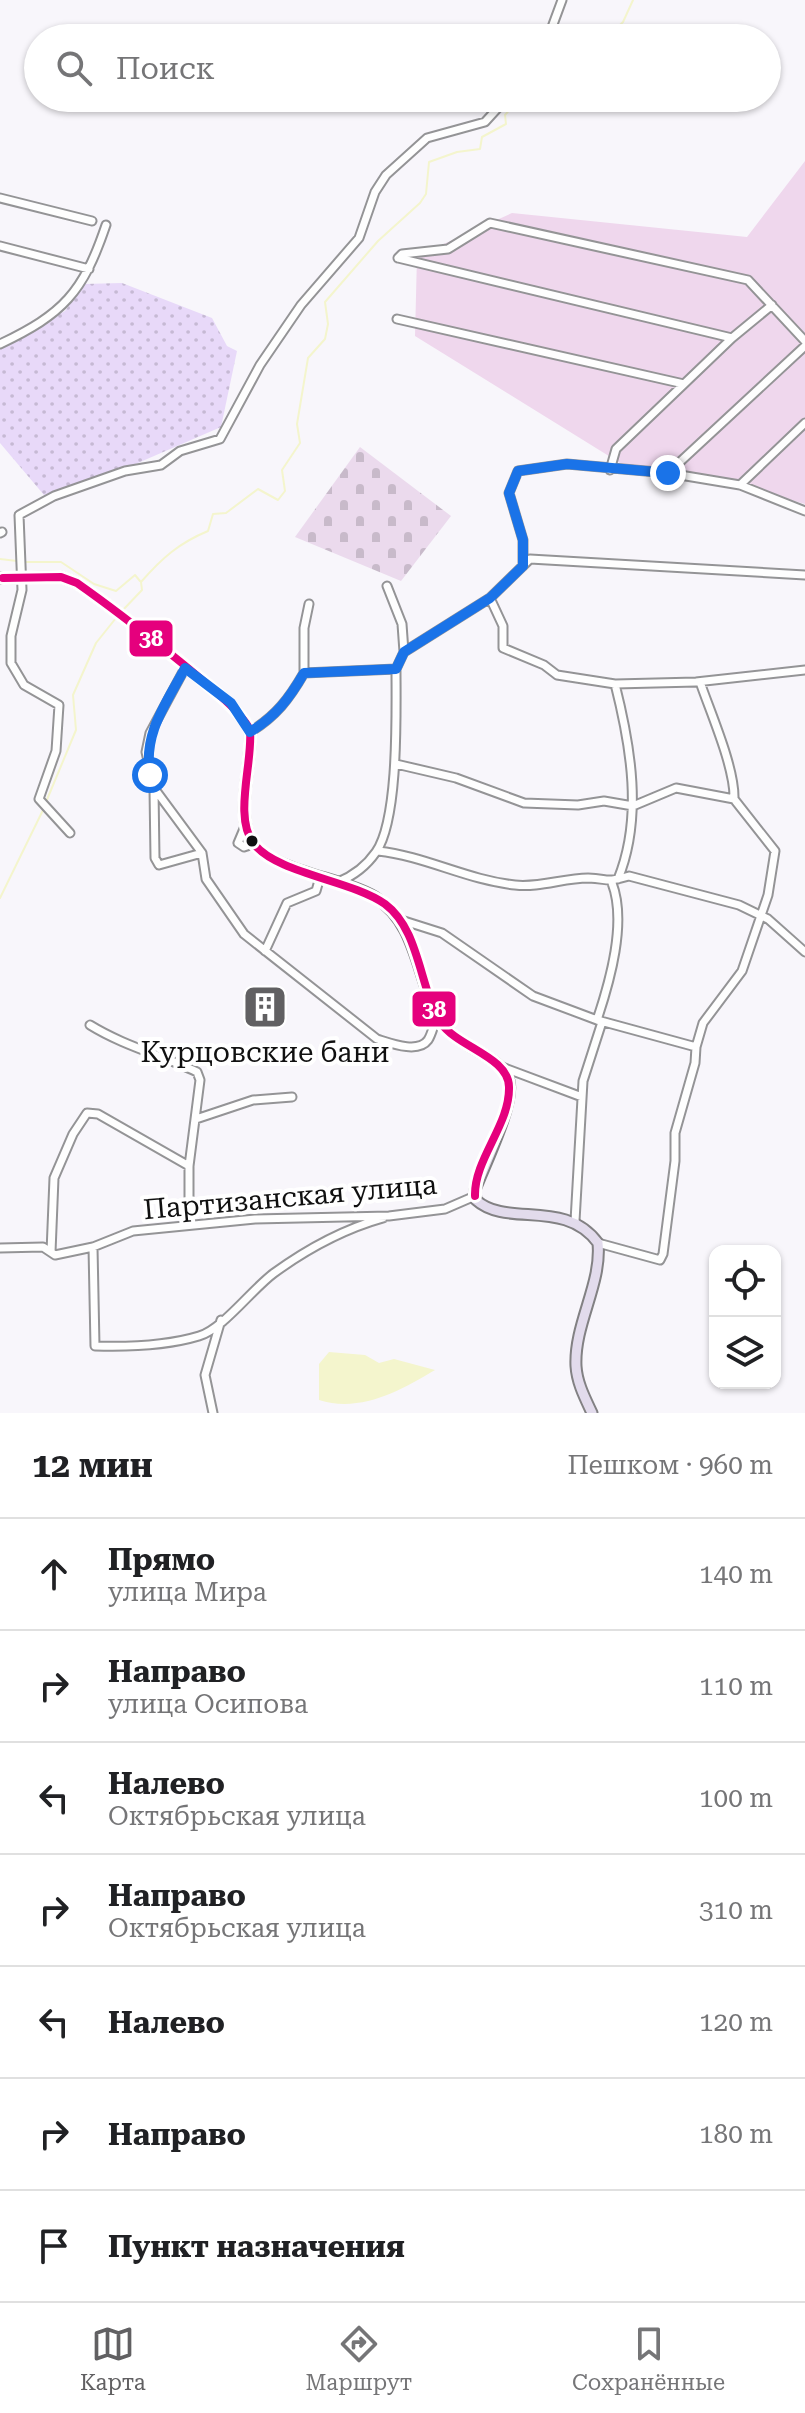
<!DOCTYPE html>
<html lang="ru">
<head>
<meta charset="utf-8">
<style>
  body { margin:0; font-family:"Roboto Serif",serif; background:#f2f2f2; color:#202124 }
  .controls { position:absolute; right:24px; bottom:24px; display:grid; overflow:hidden; border-radius:16px; box-shadow:0 2px 6px #0004 }
  .controls button { width:72px; height:72px; display:grid; place-items:center; padding:0; border:0; border-bottom:2px solid #e0e0e0; background:#fff; color:#202124; font:40px sans-serif }
  .stop { position:absolute; width:24px; height:24px; margin:-18px; border:6px solid #1a73e8; border-radius:50%; background:#fff }
  .stop.end { background:#1a73e8; border-color:#fff; box-shadow:0 2px 8px #0008 }
  .list { margin:0; padding:0; list-style:none }
  h2 { display:flex; justify-content:space-between; align-items:center; height:104px; margin:0; padding:0 32px; font-size:34px }
  h2 small { font-size:26px; font-weight:400; color:#757577 }
  .list li { display:grid; grid-template-columns:52px 1fr auto; gap:24px; align-items:center; box-sizing:border-box; height:112px; padding:0 32px; border-top:2px solid #e0e0e0 }
  .list b { display:block; font-size:30px; white-space:nowrap }
  .list p { margin:0; font-size:26px; white-space:nowrap; color:#757577 }
  .list em { font-size:26px; font-style:normal; color:#757577 }
  .icon { flex:none; width:44px; height:44px; fill:none; stroke:currentColor; stroke-width:2; stroke-linecap:round; stroke-linejoin:round }
  .map { position:relative; flex:none; width:805px; height:1413px; overflow:hidden }
  .search { position:absolute; background:#fff; box-shadow:0 2px 6px #0004; left:24px; right:24px; top:24px; height:88px; display:flex; align-items:center; gap:20px; box-sizing:border-box; padding:0 28px; border-radius:44px; color:#757577; font-size:30px }
  .sheet { height:888px; background:#fff }
  nav { display:flex; justify-content:space-around; align-items:center; box-sizing:border-box; height:112px; border-top:2px solid #e0e0e0; background:#fff; font-size:22px; color:#757577 }
  nav a { display:grid; justify-items:center; gap:4px }
  nav .on { color:#616062 }
  .map>svg:first-child { display:block }
  .sand { fill:url(#sand-dots) }
  .cemetery { fill:url(#cemetery-stones) }
  .garden { fill:#efd7ed }
  .water { fill:#f4f5cd }
  .lines { fill:none; stroke-linecap:round; stroke-linejoin:round }
  .stream { stroke:#f4f5cd; stroke-width:2 }
  .minor-casing { stroke:#949496; stroke-width:11 }
  .major-casing { stroke:#828183; stroke-width:13 }
  .minor { stroke:#fefefe; stroke-width:7 }
  .major { stroke:#e2dbec; stroke-width:9 }
  .bus-1-casing { stroke:#fff; stroke-width:14 }
  .bus-1 { stroke:#e5007d; stroke-width:8 }
  .route { stroke:#1a73e8; stroke-width:10 }
  .bus-dot { fill:#101010; stroke:#fff; stroke-width:3 }
  .labels { text-anchor:middle; dominant-baseline:central; stroke-width:8; stroke-linejoin:round; paint-order:stroke }
  .poi-label { font-size:28px; fill:#101010; stroke:#fff }
  .street-label { font-size:28px; fill:#101010; stroke:#fff }
  .line-badge { stroke:#fff; stroke-width:3 }
  .badge-label { font-size:22px; text-anchor:middle; font-weight:bold; fill:#fff }
</style>
</head>
<body>
<div class="map">
<svg width="805" height="1413" viewBox="0 0 805 1413">
  <defs>
    <pattern id="sand-dots" width="8" height="8" patternUnits="userSpaceOnUse" patternTransform="scale(2)"><rect width="8" height="8" fill="#e8d9f9"/><path d="M2 2h.1M6 6h.1" fill="none" stroke="#c6b9d4" stroke-width="1.8" stroke-linecap="round"/></pattern>
    <pattern id="cemetery-stones" width="16" height="16" patternUnits="userSpaceOnUse" patternTransform="scale(2)"><rect width="16" height="16" fill="#ebdaed"/><path d="M2 7V4a2 2 0 0 1 4 0v3zM10 15v-3a2 2 0 0 1 4 0v3z" fill="#c8baca"/></pattern>
  </defs>
  <rect width="100%" height="100%" fill="#f8f6fb"/>
  <path class="sand" d="M122,283L212,318L227,346L237,351L221,427L124,469L44,495L0,443V347L65,311L84,284Z"/>
  <path class="cemetery" d="M360,447L451,516L401,581L295,537Z"/>
  <path class="garden" d="M805,161V504L740,485L625,466L415,336L417,256L512,213L747,237Z"/>
  <path class="water" d="M329,1352L365,1355L379,1363L394,1359L435,1370C400,1391 360,1413 319,1400V1364Z"/>
  <g class="lines">
    <path class="stream" d="M607,38L623,22L633,0
      M0,559L17,561
      M23,562H61L94,584L116,591L135,575L140,581
      M122,611L142,590L141,582C162,558 179,543 208,531L213,514L226,513L258,489L278,500L285,491L282,470L300,443L297,424L308,358L325,339L328,324L325,302L378,241L420,203L426,194L429,162L457,152L480,149L482,137L506,124L505,115L520,98
      M46,802L76,730L73,695L96,643L116,618
      M0,898L44,808"/>
    <g class="minor-casing">
      <path id="minor" d="M548,38L562,0
        M0,198L92,221
        M0,246L89,269
        M398,258L402,254L448,249L490,223L748,280L805,341
        M397,319L684,384L732,338L398,258
        M732,338L772,305
        M0,344C63,314 83,293 106,225
        M610,470L616,449L684,384
        M668,473L805,346
        M740,485L805,423
        M0,533L2,532
        M523,566V540L509,493L518,471L567,464L668,473L740,485L805,511
        M387,586L402,624L404,652
        M490,598L503,626V648L544,665L557,675L615,684L696,682L805,670
        M185,668L150,733L146,752L154,788L202,853L206,879L244,934L377,1039C390,1043 418,1054 428,1040C432,1034 434,1023 438,1015
        M304,673V628L309,604
        M615,684C631,747 643,818 618,879
        M250,732C276,716 289,699 304,673L396,669L404,652L490,598L530,559L805,575
        M396,764L456,778L524,803L578,805L604,801L633,806L676,788L734,799
        M154,789L155,858L159,865L202,853
        M246,824L238,843L244,847L253,844
        M70,833L39,799L56,751L59,705L24,685L11,663V636L22,590L19,515L54,496L125,471L161,465L180,451L220,439L260,365L301,305L359,238L375,192L386,175L427,138L485,122L507,98
        M378,851C425,856 467,880 515,885C539,888 564,878 588,878C611,879 604,883 629,876L739,905L768,919L805,952
        M338,882C353,876 367,865 376,852C399,819 396,711 396,669
        M401,920L442,933L533,996L597,1020L696,1047
        M265,951L287,903L316,891L320,877
        M597,1020C610,981 627,922 612,883
        M90,1025C124,1046 161,1055 197,1072L200,1080L189,1166V1224
        M502,1067L582,1097
        M196,1119L253,1100L292,1097
        M575,1221L583,1081L602,1022
        M598,1243L660,1260L663,1254L675,1161V1133L695,1063L696,1047L703,1023L742,971L768,895L775,851L734,799C735,768 711,714 700,682
        M93,1247L95,1346C128,1347 166,1346 199,1336C223,1329 252,1289 274,1273C307,1249 344,1229 383,1218
        M0,1248L43,1247L55,1255L93,1247L133,1231L255,1219L389,1216L445,1209L475,1196
        M51,1252L54,1178L73,1134L87,1113L98,1114L189,1166
        M213,1413L205,1375L221,1320"/>
    </g>
    <g class="major-casing">
      <path id="major" d="M0,578L61,577L77,583C104,602 247,708 250,731C253,762 233,818 254,844C276,872 344,878 375,897C419,925 416,981 441,1022C456,1047 501,1054 509,1081C515,1104 484,1166 475,1190L476,1200C507,1228 565,1198 598,1243C602,1284 574,1324 576,1366C577,1383 585,1398 592,1413"/>
    </g>
    <use href="#minor" class="minor"/>
    <use href="#major" class="major"/>
    <g class="bus-1-casing">
      <path id="bus-1" d="M3,578L61,577L77,583C104,602 247,708 250,731C253,762 233,818 254,844C278,874 351,880 385,904C420,930 419,987 441,1023C457,1047 509,1057 509,1087C510,1125 474,1159 475,1196"/>
    </g>
    <use href="#bus-1" class="bus-1"/>
  </g>
  <g class="lines">
    <path class="route" d="M150,775C143,733 166,704 185,668L231,703L250,732C276,716 289,699 304,673L396,669L404,652L490,598L523,566V540L509,493L518,471L567,464L668,473"/>
  </g>
  <defs>
    <g id="building-square" transform="scale(2.3)"><rect x="-9" y="-9" width="18" height="18" rx="4" fill="#616062" stroke="#fff"/><path d="M-4-6H4V6H1V3H-1V6H-4ZM-2.5-4.3h1.7v1.8h-1.7ZM.8-4.3h1.7v1.8H.8ZM-2.5-1h1.7V.8h-1.7ZM.8-1h1.7V.8H.8Z" fill="#fff"/></g>
  </defs>
  <g fill-rule="evenodd">
    <use href="#building-square" x="265" y="1007"/>
  </g>
  <circle class="bus-dot" cx="252" cy="841" r="7"/>
  <g class="labels">
    <g class="poi-label">
      <text x="265" y="1052">Курцовские бани</text>
    </g>
    <g class="street-label">
      <text transform="translate(290 1197) rotate(-5)">Партизанская улица</text>
    </g>
  </g>
  <g class="line-badge">
    <rect x="128" y="619" width="46" height="39" rx="8" fill="#e5007d"/>
    <rect x="411" y="990" width="46" height="38" rx="8" fill="#e5007d"/>
  </g>
  <g class="badge-label">
    <text x="151" y="646">38</text>
    <text x="434" y="1017">38</text>
  </g>
</svg>
<div class="controls">
<button><svg class="icon" aria-label="locate" viewBox="0 0 24 24"><circle cx="12" cy="12" r="6"/><path d="M12 2v4M12 18v4M2 12h4M18 12h4"/></svg></button>
<button><svg class="icon" aria-label="layers" viewBox="0 0 24 24"><path d="M12 4l9 5-9 5-9-5zM3 14l9 5 9-5"/></svg></button>
</div>
<div class="stop" style="left:150px;top:775px"></div>
<div class="stop end" style="left:668px;top:473px"></div>
<div class="search"><svg class="icon" aria-label="search" viewBox="0 0 24 24"><circle cx="10" cy="10" r="6"/><path d="M15 15l6 6"/></svg>Поиск</div>
</div>
<section class="sheet">
<h2>12 мин<small>Пешком · 960 m</small></h2>
<ul class="list">
<li><svg class="icon" aria-label="ahead" viewBox="0 0 24 24"><path d="M12 20V5M6 11l6-6 6 6"/></svg><div><b>Прямо</b><p>улица Мира</p></div><em>140 m</em></li>
<li><svg class="icon" aria-label="right" viewBox="0 0 24 24"><path d="M7 20v-9h11M14 6l5 5-5 5"/></svg><div><b>Направо</b><p>улица Осипова</p></div><em>110 m</em></li>
<li><svg class="icon" aria-label="left" viewBox="0 0 24 24"><path d="M17 20v-9H6M10 6l-5 5 5 5"/></svg><div><b>Налево</b><p>Октябрьская улица</p></div><em>100 m</em></li>
<li><svg class="icon" aria-label="right" viewBox="0 0 24 24"><path d="M7 20v-9h11M14 6l5 5-5 5"/></svg><div><b>Направо</b><p>Октябрьская улица</p></div><em>310 m</em></li>
<li><svg class="icon" aria-label="left" viewBox="0 0 24 24"><path d="M17 20v-9H6M10 6l-5 5 5 5"/></svg><div><b>Налево</b></div><em>120 m</em></li>
<li><svg class="icon" aria-label="right" viewBox="0 0 24 24"><path d="M7 20v-9h11M14 6l5 5-5 5"/></svg><div><b>Направо</b></div><em>180 m</em></li>
<li><svg class="icon" aria-label="arrive" viewBox="0 0 24 24"><path d="M6 21V4h12l-3 4 3 4H6"/></svg><div><b>Пункт назначения</b></div></li>
</ul>
</section>
<nav>
<a class="on"><svg class="icon" aria-label="map" viewBox="0 0 24 24"><path d="M3 6l6-2 6 2 6-2v14l-6 2-6-2-6 2zM9 4v14M15 6v14"/></svg>Карта</a>
<a><svg class="icon" aria-label="directions" viewBox="0 0 24 24"><path d="M12 3l9 9-9 9-9-9zM9 14v-3h6M13 9l2 2-2 2"/></svg>Маршрут</a>
<a><svg class="icon" aria-label="saved" viewBox="0 0 24 24"><path d="M7 4h10v16l-5-4-5 4z"/></svg>Сохранённые</a>
</nav>
</body>
</html>
